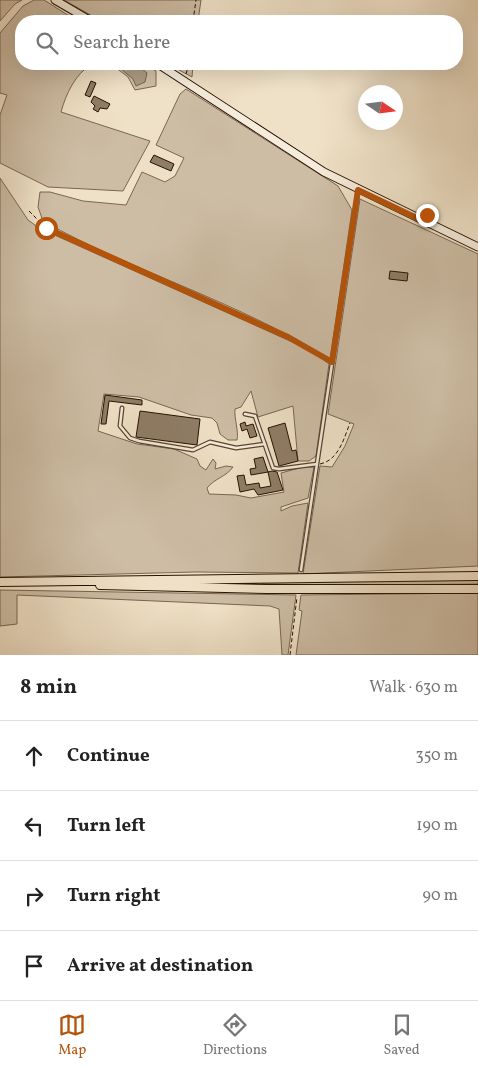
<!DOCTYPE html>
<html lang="en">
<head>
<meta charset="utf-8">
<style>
  body { margin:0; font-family:Vollkorn,serif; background:#f6f6f6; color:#222 }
  .compass { position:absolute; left:358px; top:85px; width:45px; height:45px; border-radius:50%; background:#fff; box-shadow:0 5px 20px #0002; rotate:103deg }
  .stop { position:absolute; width:15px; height:15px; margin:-11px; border:4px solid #b45309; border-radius:50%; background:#fff }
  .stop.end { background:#b45309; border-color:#fff; box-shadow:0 1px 5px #0008 }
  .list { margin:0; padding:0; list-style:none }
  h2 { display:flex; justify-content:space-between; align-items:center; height:65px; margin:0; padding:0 20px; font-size:21px }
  h2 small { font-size:16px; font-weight:400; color:#767676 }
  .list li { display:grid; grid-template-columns:32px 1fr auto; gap:15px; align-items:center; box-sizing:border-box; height:70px; padding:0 20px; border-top:1px solid #e0e0e0 }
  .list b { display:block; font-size:19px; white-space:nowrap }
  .list em { font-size:16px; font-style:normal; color:#767676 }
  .icon { flex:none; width:28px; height:28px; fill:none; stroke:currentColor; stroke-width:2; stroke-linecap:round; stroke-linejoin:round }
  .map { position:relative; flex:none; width:478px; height:655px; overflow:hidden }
  .search { position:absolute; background:#fff; box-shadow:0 5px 20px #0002; left:15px; right:15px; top:15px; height:55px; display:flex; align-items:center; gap:12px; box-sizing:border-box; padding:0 18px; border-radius:20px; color:#767676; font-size:19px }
  .sheet { height:345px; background:#fff }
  nav { display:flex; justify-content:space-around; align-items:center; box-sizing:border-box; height:70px; border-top:1px solid #e0e0e0; background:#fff; font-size:14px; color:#767676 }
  nav a { display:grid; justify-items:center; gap:2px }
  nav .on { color:#b45309 }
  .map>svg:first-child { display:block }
  .green { fill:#cdbda5; stroke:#7a6652 }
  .water { fill:#ab9a83; stroke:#76634f }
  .building { fill:#8f7d67; stroke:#261000 }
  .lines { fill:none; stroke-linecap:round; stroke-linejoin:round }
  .lane-casing { stroke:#584432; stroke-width:5 }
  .secondary-casing { stroke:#261000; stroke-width:9 }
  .primary-casing { stroke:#261000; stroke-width:10 }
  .path { stroke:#261000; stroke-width:1; stroke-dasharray:4 2.5; stroke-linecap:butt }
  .lane { stroke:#f5ecdb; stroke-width:2.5 }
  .secondary { stroke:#f5ecdb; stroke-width:7 }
  .primary { stroke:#efe1c7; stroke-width:8 }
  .route { stroke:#b45309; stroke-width:6 }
</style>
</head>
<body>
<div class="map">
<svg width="478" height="655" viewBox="0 0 478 655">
  <rect width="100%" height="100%" fill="#efe1c7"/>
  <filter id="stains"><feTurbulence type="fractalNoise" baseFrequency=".004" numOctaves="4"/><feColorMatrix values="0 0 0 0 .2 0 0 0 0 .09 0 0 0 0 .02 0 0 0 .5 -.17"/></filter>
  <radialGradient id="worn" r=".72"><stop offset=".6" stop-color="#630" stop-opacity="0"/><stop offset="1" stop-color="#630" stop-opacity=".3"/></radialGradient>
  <path class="green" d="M0,0H22L15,4L0,21Z
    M34,0H44L77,21H21V64H92C75,74 66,94 61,112L150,141L123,191L48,187L0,163V115L7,95L0,93V33L23,6Z
    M64,0H201L198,21H101Z
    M111,64H144L156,71V86L135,90L128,77Z
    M168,64H193L192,77Z
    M186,89L338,186L352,210L330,360C241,302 135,273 43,221L38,207L40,192H50L83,201L126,205L142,172L165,182L175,176L184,158L156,145L180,94Z
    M0,178L28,220L39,228L310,350L329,364L316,456L309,461H298L293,406L258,417L251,391L241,407L235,409C234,419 239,431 237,440H228L220,434L217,423L212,418L191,415L139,397L104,394L98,431L137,444L174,449L197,459L200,466L206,470L213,459L216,463L215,469L226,466L233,467C226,477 215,478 207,488L209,494L236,495L251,498L284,492L281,473L303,467H314L308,498L281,507V511L292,506L308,503L298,573L196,572L0,577Z
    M360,199L478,254V566L303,574L320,466L332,467L345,446L354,424L328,414Z
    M478,579V584L262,586V583Z
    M0,590L296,595L288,655H282L279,609L270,606L17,595V624L0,626Z
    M478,593V655H296L302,611L299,610L301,595Z"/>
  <path class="water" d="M115,64H136L147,73L145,82L136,86L133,79Z"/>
  <path class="building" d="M91,81L96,83L90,97L85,95Z
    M94,96L110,104L107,109L100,108L98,112L93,109L95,106L91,102Z
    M154,155L174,164L171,171L150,162Z
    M390,271L408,273L407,281L389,279Z
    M105,395L142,400V405L109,401L106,424H101Z
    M140,411L200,419L197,445L136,437Z
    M245,422L246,426L253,424L257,436L250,438L247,429L242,431L240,424Z
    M285,423L292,451L296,450L298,461L279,466L268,428Z
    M263,457L268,472L251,475L250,469L256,468L254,459Z
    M272,471L277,472L283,490L258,495L254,489L240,492L237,476L244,475L246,485L259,483L260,488L271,486L268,472Z"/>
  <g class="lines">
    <g class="lane-casing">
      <path id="lane" d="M122,408L120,426L130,438L139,441L193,450L210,442L236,448L265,444
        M245,414L255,416L273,468L279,469L317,464
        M301,570L358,191"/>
    </g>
    <g class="secondary-casing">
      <path id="secondary" d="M55,0L91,21
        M158,64L324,172L478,247"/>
    </g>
    <g class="primary-casing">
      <path id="primary" d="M0,582L478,576
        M100,585L268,589H478"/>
    </g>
    <path class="path" d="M193,21L196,0
      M186,74L189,64
      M29,211L47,229L288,337L328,361
      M427,215L432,204
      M320,464C339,460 344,438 350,423
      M290,655L297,597"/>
    <use href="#lane" class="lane"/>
    <use href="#secondary" class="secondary"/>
    <use href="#primary" class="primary"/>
  </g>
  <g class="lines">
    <path class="route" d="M46,228L288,337L332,362L358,190L423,221L427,215"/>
  </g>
  <rect width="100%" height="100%" filter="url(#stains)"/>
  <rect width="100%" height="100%" fill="url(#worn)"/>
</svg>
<svg class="compass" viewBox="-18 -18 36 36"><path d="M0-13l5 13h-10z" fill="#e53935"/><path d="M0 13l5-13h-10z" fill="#767676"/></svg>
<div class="stop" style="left:46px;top:228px"></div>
<div class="stop end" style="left:427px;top:215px"></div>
<div class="search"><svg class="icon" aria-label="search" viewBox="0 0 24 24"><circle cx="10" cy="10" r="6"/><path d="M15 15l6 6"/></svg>Search here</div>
</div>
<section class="sheet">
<h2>8 min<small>Walk · 630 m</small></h2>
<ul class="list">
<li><svg class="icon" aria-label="ahead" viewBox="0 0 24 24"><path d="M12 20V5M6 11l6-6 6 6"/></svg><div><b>Continue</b></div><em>350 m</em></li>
<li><svg class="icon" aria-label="left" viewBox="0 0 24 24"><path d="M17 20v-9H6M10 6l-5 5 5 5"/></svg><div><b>Turn left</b></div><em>190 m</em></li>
<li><svg class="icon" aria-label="right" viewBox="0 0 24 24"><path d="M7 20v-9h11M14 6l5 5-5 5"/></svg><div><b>Turn right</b></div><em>90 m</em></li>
<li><svg class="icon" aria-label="arrive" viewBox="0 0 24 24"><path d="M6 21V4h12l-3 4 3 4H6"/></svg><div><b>Arrive at destination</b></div></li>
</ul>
</section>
<nav>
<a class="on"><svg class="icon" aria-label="map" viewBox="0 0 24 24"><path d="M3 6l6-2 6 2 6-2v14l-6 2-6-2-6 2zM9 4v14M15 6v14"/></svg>Map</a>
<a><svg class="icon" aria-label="directions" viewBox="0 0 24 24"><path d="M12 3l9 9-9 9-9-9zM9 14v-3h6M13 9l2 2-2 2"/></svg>Directions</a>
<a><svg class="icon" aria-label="saved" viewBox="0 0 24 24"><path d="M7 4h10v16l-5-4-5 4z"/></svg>Saved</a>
</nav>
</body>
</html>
